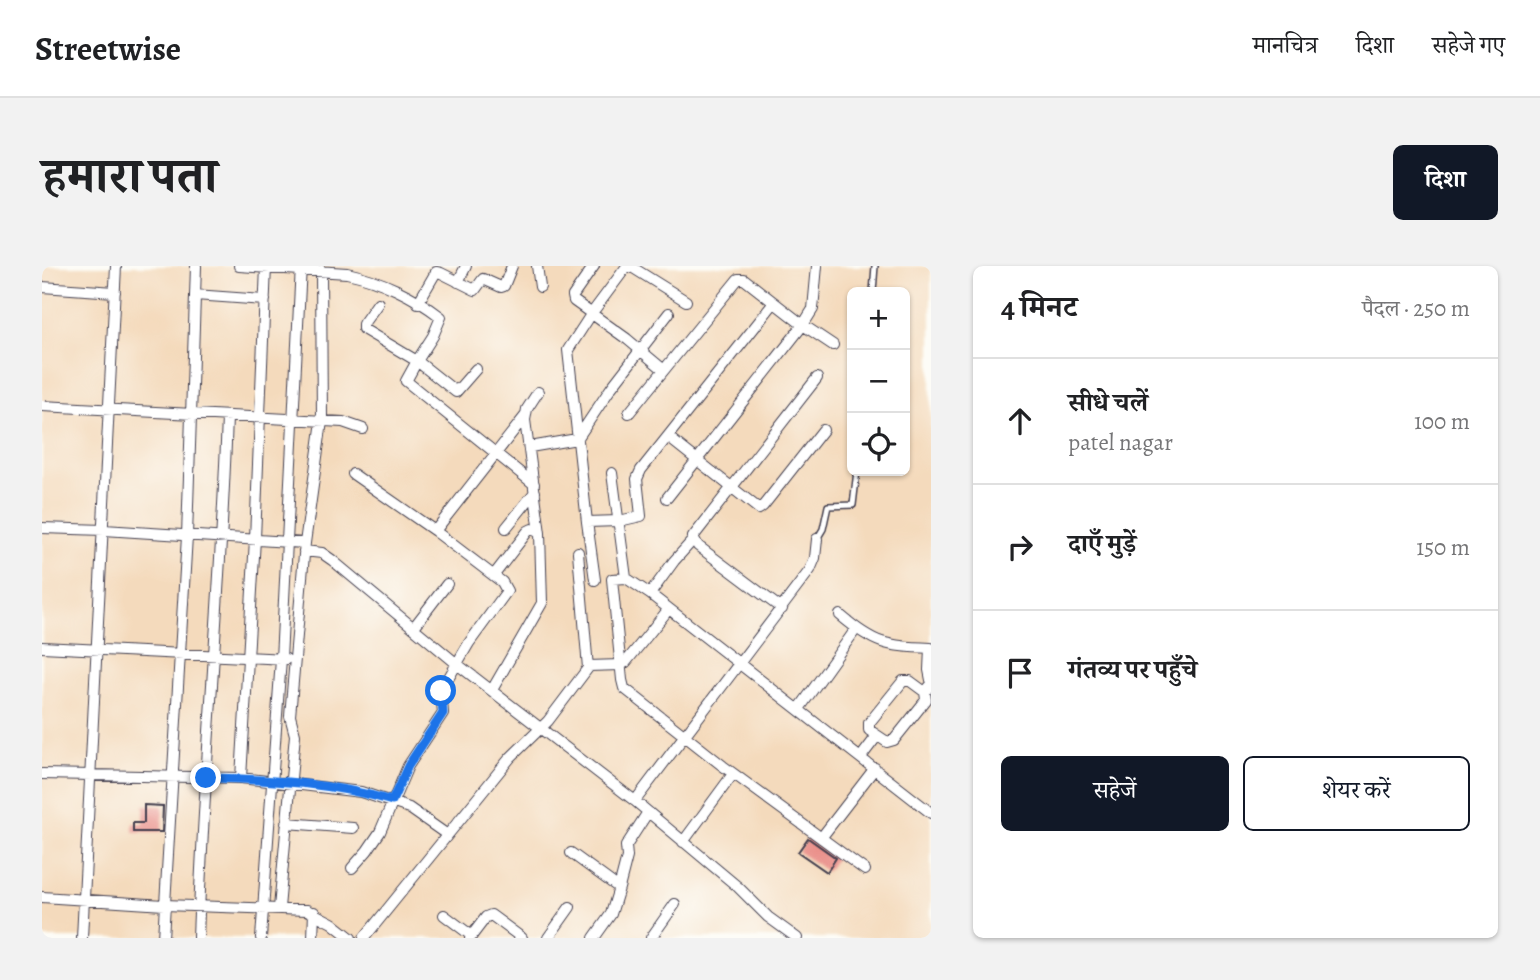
<!DOCTYPE html>
<html lang="hi">
<head>
<meta charset="utf-8">
<style>
  body { margin:0; font-family:Alegreya,"Noto Serif Devanagari",serif; background:#f2f2f2; color:#202124 }
  .controls { position:absolute; right:21px; top:21px; display:grid; overflow:hidden; border-radius:10px; box-shadow:0 2px 5px #0004 }
  .controls button { width:63px; height:63px; display:grid; place-items:center; padding:0; border:0; border-bottom:2px solid #e0e0e0; background:#fff; color:#202124; font:35px sans-serif }
  .stop { position:absolute; width:21px; height:21px; margin:-16px; border:5px solid #1a73e8; border-radius:50%; background:#fff }
  .stop.end { background:#1a73e8; border-color:#fff; box-shadow:0 2px 7px #0008 }
  .list { margin:0; padding:0; list-style:none }
  h2 { display:flex; justify-content:space-between; align-items:center; height:91px; margin:0; padding:0 28px; font-size:30px }
  h2 small { font-size:23px; font-weight:400; color:#757577 }
  .list li { display:grid; grid-template-columns:46px 1fr auto; gap:21px; align-items:center; box-sizing:border-box; height:126px; padding:0 28px; border-top:2px solid #e0e0e0 }
  .list b { display:block; font-size:26px; white-space:nowrap }
  .list p { margin:0; font-size:23px; white-space:nowrap; color:#757577 }
  .list em { font-size:23px; font-style:normal; color:#757577 }
  .actions { display:flex; gap:14px; padding:21px 28px }
  .actions a { flex:1; padding:16px 0; border:2px solid #111827; border-radius:10px; text-align:center; font-size:24px; color:#111827 }
  .actions .main { background:#111827; color:#fff }
  .icon { flex:none; width:38px; height:38px; fill:none; stroke:currentColor; stroke-width:2; stroke-linecap:round; stroke-linejoin:round }
  .map { position:relative; flex:none; width:889px; height:672px; overflow:hidden; border-radius:10px }
  header { display:flex; align-items:center; gap:42px; box-sizing:border-box; height:98px; padding:0 35px; background:#fff; border-bottom:2px solid #e0e0e0 }
  header strong { font-size:33px }
  nav { display:flex; gap:38px; margin-inline-start:auto; font-size:24px }
  .intro { display:flex; align-items:center; justify-content:space-between; box-sizing:border-box; height:168px; padding:0 42px }
  h1 { margin:0; font-size:49px }
  .button { padding:18px 32px; border-radius:10px; background:#111827; color:#fff; font-size:24px; font-weight:700 }
  main { display:flex; gap:42px; padding:0 42px }
  aside { flex:1; background:#fff; border-radius:10px; box-shadow:0 2px 5px #0004 }
  .map>svg:first-child { display:block }
  .building { fill:#ea918b }
  .lines { fill:none; stroke-linecap:round; stroke-linejoin:round }
  .lane-casing { stroke:#423e4e; stroke-width:8 }
  .street-casing { stroke:#423e4e; stroke-width:12 }
  .lane { stroke:#fff; stroke-width:5 }
  .street { stroke:#fff; stroke-width:10 }
  .route { stroke:#1a73e8; stroke-width:9 }
</style>
</head>
<body>
<header>
<strong>Streetwise</strong>
<nav><a>मानचित्र</a><a>दिशा</a><a>सहेजे गए</a></nav>
</header>
<div class="intro"><h1>हमारा पता</h1><a class="button">दिशा</a></div>
<main>
<div class="map">
<svg width="889" height="672" viewBox="0 0 889 672">
  <rect width="100%" height="100%" fill="#fdfcf7"/>
  <filter id="ink" filterUnits="userSpaceOnUse"><feTurbulence type="fractalNoise" baseFrequency=".0143" numOctaves="2"/><feDisplacementMap in="SourceGraphic" scale="14" xChannelSelector="R" yChannelSelector="G"/><feConvolveMatrix kernelMatrix="1 2 1 2 8 2 1 2 1" color-interpolation-filters="sRGB"/></filter>
  <filter id="wash" filterUnits="userSpaceOnUse"><feTurbulence type="fractalNoise" baseFrequency=".00686" numOctaves="4" result="noise"/><feDisplacementMap in="SourceGraphic" scale="28" xChannelSelector="R" yChannelSelector="G"/><feGaussianBlur stdDeviation="1.57" result="paint"/><feColorMatrix in="noise" values="0 0 0 0 0 0 0 0 0 0 0 0 0 0 0 0 0 1.4 0 .05"/><feComposite in="paint" operator="in"/></filter>
  <g filter="url(#wash)">
    <rect width="100%" height="100%" fill="#f4dabc"/>
    <g id="blocks">
      <path class="building" d="M102,539L121,540L120,566H91V557H102Z
        M766,572L794,592L785,606L756,586Z"/>
    </g>
  </g>
  <g filter="url(#ink)">
    <use href="#blocks" fill-opacity="0" stroke="#423e4e" stroke-width="2"/>
    <g class="lines">
      <g class="lane-casing">
        <path id="lane" d="M831,26L833,0
          M775,273L781,263L786,240L811,239L815,205"/>
      </g>
      <g class="street-casing">
        <path id="street" d="M197,0L305,7C338,14 372,30 399,51L391,70L375,95L321,63V58L336,37
          M495,0L498,21
          M552,0L531,30L532,35L585,73L622,104
          M585,0L550,47L526,84L545,256L577,255L599,250L595,213L599,204L731,38
          M588,0L644,35
          M416,16L424,0
          M0,21L73,26
          M153,29L223,34
          M376,37L394,6L399,7L433,24L441,13L459,21L462,20L470,0
          M434,103L414,126L375,95L364,115L492,218
          M0,140L301,156L321,163
          M587,147L696,13H702L761,59L771,43L775,0
          M626,171L717,243L721,240L781,164
          M488,181L535,173L569,122L627,47
          M570,207L584,312
          M625,232L761,59L791,79
          M545,256L553,314
          M0,262L62,264L263,277
          M464,262L493,226
          M393,265L484,149
          M262,285L280,287L290,294L415,398L593,535L696,621L726,651L755,672
          M452,309L486,265L490,263L498,267
          M608,328L632,295L651,274
          M740,343L656,280L651,271L775,112
          M798,349C833,379 844,380 889,382
          M372,361L405,318
          M0,381L244,393
          M888,382L887,404L889,414
          M546,400L579,399L584,396L626,344
          M450,424L500,337L498,267L483,154L485,143L496,126
          M883,426L868,415H861L827,457V464L845,476L852,474L884,434L883,426L889,419
          M757,443L814,363
          M819,491L835,470
          M0,508L199,512L319,526L367,542L404,568
          M199,512L213,273L224,0
          M593,535L768,304L773,292L775,273
          M244,557L311,562
          M779,572L833,502
          M641,576L691,508
          M529,587L577,622L569,648L552,672
          M310,602L325,585L338,566L366,500L401,447L399,425L427,377L465,325L460,316L393,265L311,208
          M823,604L681,500L582,422L580,414L570,313L584,312L608,328L889,547
          M577,622L585,591L584,580L606,546
          M0,631L122,639L265,644L290,657L309,672
          M237,642L253,469L248,450L263,277L280,155L279,4
          M402,649L430,670
          M40,672L74,0
          M121,672L145,270L154,0
          M156,672C162,498 179,325 185,151
          M219,672L239,393L259,0
          M271,672L272,646
          M322,672L468,492L506,455L546,402L536,286
          M428,672L444,651L449,649L480,672
          M506,672L528,641
          M609,672L633,638"/>
      </g>
      <use href="#lane" class="lane"/>
      <use href="#street" class="street"/>
    </g>
  </g>
  <g class="lines" filter="url(#ink)">
    <path class="route" d="M164,512C226,513 291,517 350,535L366,500L401,447L399,425"/>
  </g>
</svg>
<div class="controls">
<button>+</button>
<button>−</button>
<button><svg class="icon" aria-label="locate" viewBox="0 0 24 24"><circle cx="12" cy="12" r="6"/><path d="M12 2v4M12 18v4M2 12h4M18 12h4"/></svg></button>
</div>
<div class="stop" style="left:399px;top:425px"></div>
<div class="stop end" style="left:164px;top:512px"></div>
</div>
<aside>
<h2>4 मिनट<small>पैदल · 250 m</small></h2>
<ul class="list">
<li><svg class="icon" aria-label="ahead" viewBox="0 0 24 24"><path d="M12 20V5M6 11l6-6 6 6"/></svg><div><b>सीधे चलें</b><p>patel nagar</p></div><em>100 m</em></li>
<li><svg class="icon" aria-label="right" viewBox="0 0 24 24"><path d="M7 20v-9h11M14 6l5 5-5 5"/></svg><div><b>दाएँ मुड़ें</b></div><em>150 m</em></li>
<li><svg class="icon" aria-label="arrive" viewBox="0 0 24 24"><path d="M6 21V4h12l-3 4 3 4H6"/></svg><div><b>गंतव्य पर पहुँचे</b></div></li>
</ul>
<div class="actions"><a class="main">सहेजें</a><a>शेयर करें</a></div>
</aside>
</main>
</body>
</html>
